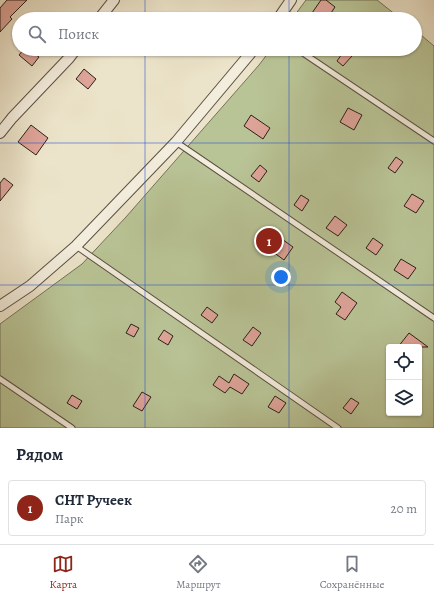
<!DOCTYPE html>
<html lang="ru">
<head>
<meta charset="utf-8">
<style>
  body { margin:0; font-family:Alegreya,serif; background:#f6f6f7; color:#1f2937 }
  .controls { position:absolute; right:12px; bottom:12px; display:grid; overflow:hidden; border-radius:4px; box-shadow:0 1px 3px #0004 }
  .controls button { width:36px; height:36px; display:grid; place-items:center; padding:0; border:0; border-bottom:1px solid #e0e1e3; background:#fff; color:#1f2937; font:20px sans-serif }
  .you { position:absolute; left:281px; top:277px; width:14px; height:14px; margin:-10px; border:3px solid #fff; border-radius:50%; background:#1a73e8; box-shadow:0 0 0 6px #1a73e833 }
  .badge { display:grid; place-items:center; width:26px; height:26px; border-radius:50%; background:#8f2418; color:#fff; font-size:13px; font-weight:700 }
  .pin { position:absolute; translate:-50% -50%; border:2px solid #fff; box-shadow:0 1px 4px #0006 }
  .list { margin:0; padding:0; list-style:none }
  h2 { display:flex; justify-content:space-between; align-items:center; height:52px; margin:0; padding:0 16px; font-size:17px }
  h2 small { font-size:13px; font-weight:400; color:#747a83 }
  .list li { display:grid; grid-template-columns:26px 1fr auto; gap:12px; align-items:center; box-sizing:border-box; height:56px; margin:0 8px 8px; padding:0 8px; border:1px solid #e0e1e3; border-radius:4px }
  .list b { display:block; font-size:15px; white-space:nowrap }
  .list p { margin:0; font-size:13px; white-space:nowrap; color:#747a83 }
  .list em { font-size:13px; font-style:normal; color:#747a83 }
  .icon { flex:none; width:22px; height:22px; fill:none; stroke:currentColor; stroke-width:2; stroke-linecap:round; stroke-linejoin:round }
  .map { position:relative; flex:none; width:434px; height:428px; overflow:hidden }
  .search { position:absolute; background:#fff; box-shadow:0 1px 3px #0004; left:12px; right:12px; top:12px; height:44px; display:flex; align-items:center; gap:10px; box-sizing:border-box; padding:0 14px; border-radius:22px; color:#747a83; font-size:15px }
  .sheet { height:116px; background:#fff }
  nav { display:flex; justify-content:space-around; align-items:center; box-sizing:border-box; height:56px; border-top:1px solid #e0e1e3; background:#fff; font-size:11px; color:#747a83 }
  nav a { display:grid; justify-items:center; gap:2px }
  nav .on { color:#8f2418 }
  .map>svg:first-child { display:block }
  .green { fill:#b9c496; stroke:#727256; fill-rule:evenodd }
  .building { fill:#dea499; stroke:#2b2016 }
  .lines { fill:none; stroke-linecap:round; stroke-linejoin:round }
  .service-casing { stroke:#5b5143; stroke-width:7 }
  .minor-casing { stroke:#5b5143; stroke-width:12 }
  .service { stroke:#f3eddd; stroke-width:5 }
  .minor { stroke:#f3eddd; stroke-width:10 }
  .grid { fill:none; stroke:#1d4ed8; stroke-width:1; stroke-opacity:0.55 }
</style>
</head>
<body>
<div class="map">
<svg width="434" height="428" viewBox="0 0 434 428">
  <rect width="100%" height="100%" fill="#ece4ca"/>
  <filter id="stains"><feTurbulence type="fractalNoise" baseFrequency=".005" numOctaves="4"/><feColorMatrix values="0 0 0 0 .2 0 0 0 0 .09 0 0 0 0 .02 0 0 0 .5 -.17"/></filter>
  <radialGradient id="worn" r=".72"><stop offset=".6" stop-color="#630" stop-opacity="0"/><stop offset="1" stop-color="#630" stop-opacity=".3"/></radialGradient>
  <path class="green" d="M306,0H377L401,19H292Z
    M415,30L434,46V428H0V324L82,264L126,217L259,65L271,49H415ZM389,347H419V413H389Z"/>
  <path class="building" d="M7,0H27L10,17L12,19L0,32V8Z
    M321,0H326L335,7L327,19H321L312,13Z
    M24,49H28L39,57L32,66L19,55Z
    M344,51L352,56L343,66L337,61Z
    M84,69L96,79L88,89L76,79Z
    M348,108L362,115L354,130L340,122Z
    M251,115L270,128L263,139L244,126Z
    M31,125L48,138L36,155L18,142Z
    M396,157L403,162L395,173L388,168Z
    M260,165L267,171L259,182L251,176Z
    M4,178L13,185L0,201V183Z
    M412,194L424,201L416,213L404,206Z
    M301,195L309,200L302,211L294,205Z
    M335,216L347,225L338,236L326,228Z
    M279,237L293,247L284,260L269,249Z
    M373,238L383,245L376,255L366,248Z
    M401,259L416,268L408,279L394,270Z
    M342,292L357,303L345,320L336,314L341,307L335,302Z
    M207,307L218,315L212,323L201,315Z
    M131,324L139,328L134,337L126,333Z
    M253,327L261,333L252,346L243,340Z
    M164,330L173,336L168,345L158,339Z
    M409,333L428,347H398Z
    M234,374L249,384L242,394L230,387L225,393L213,385L219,376L229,383Z
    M142,392L151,397L142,411L133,406Z
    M72,395L82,401L77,409L67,403Z
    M275,396L286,403L279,413L268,407Z
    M351,398L359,403L351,414L343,408Z"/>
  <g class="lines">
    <g class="service-casing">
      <path id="service" d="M297,49L434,141
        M176,142L434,318
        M76,246L338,428
        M0,379L72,428"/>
    </g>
    <g class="minor-casing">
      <path id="minor" d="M99,19L114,0
        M278,19L291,0
        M0,133L12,118L69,58L76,49
        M0,306L30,286L76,246L176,142L254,49"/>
    </g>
    <use href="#service" class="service"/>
    <use href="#minor" class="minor"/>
  </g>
  <path class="grid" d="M145,0V19M289,0V19M145,49V428M289,49V428M0,143H434M0,285H434"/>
  <rect width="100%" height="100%" filter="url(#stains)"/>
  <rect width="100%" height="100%" fill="url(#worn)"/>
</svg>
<div class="controls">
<button><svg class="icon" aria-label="locate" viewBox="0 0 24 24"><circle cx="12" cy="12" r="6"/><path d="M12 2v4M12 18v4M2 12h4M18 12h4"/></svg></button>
<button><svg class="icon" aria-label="layers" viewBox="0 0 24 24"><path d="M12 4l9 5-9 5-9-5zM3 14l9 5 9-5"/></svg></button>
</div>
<div class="you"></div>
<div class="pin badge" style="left:269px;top:241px">1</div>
<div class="search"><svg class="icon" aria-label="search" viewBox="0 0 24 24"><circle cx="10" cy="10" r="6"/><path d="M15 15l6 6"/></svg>Поиск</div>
</div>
<section class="sheet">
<h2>Рядом<small></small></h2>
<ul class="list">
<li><span class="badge">1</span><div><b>СНТ Ручеек</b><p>Парк</p></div><em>20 m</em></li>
</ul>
</section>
<nav>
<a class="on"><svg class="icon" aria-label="map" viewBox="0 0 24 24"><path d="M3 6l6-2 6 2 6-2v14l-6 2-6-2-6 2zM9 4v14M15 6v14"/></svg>Карта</a>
<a><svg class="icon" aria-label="directions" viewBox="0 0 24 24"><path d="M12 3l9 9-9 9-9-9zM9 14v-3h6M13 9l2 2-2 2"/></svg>Маршрут</a>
<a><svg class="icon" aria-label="saved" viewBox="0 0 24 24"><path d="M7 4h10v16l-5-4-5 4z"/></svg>Сохранённые</a>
</nav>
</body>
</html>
